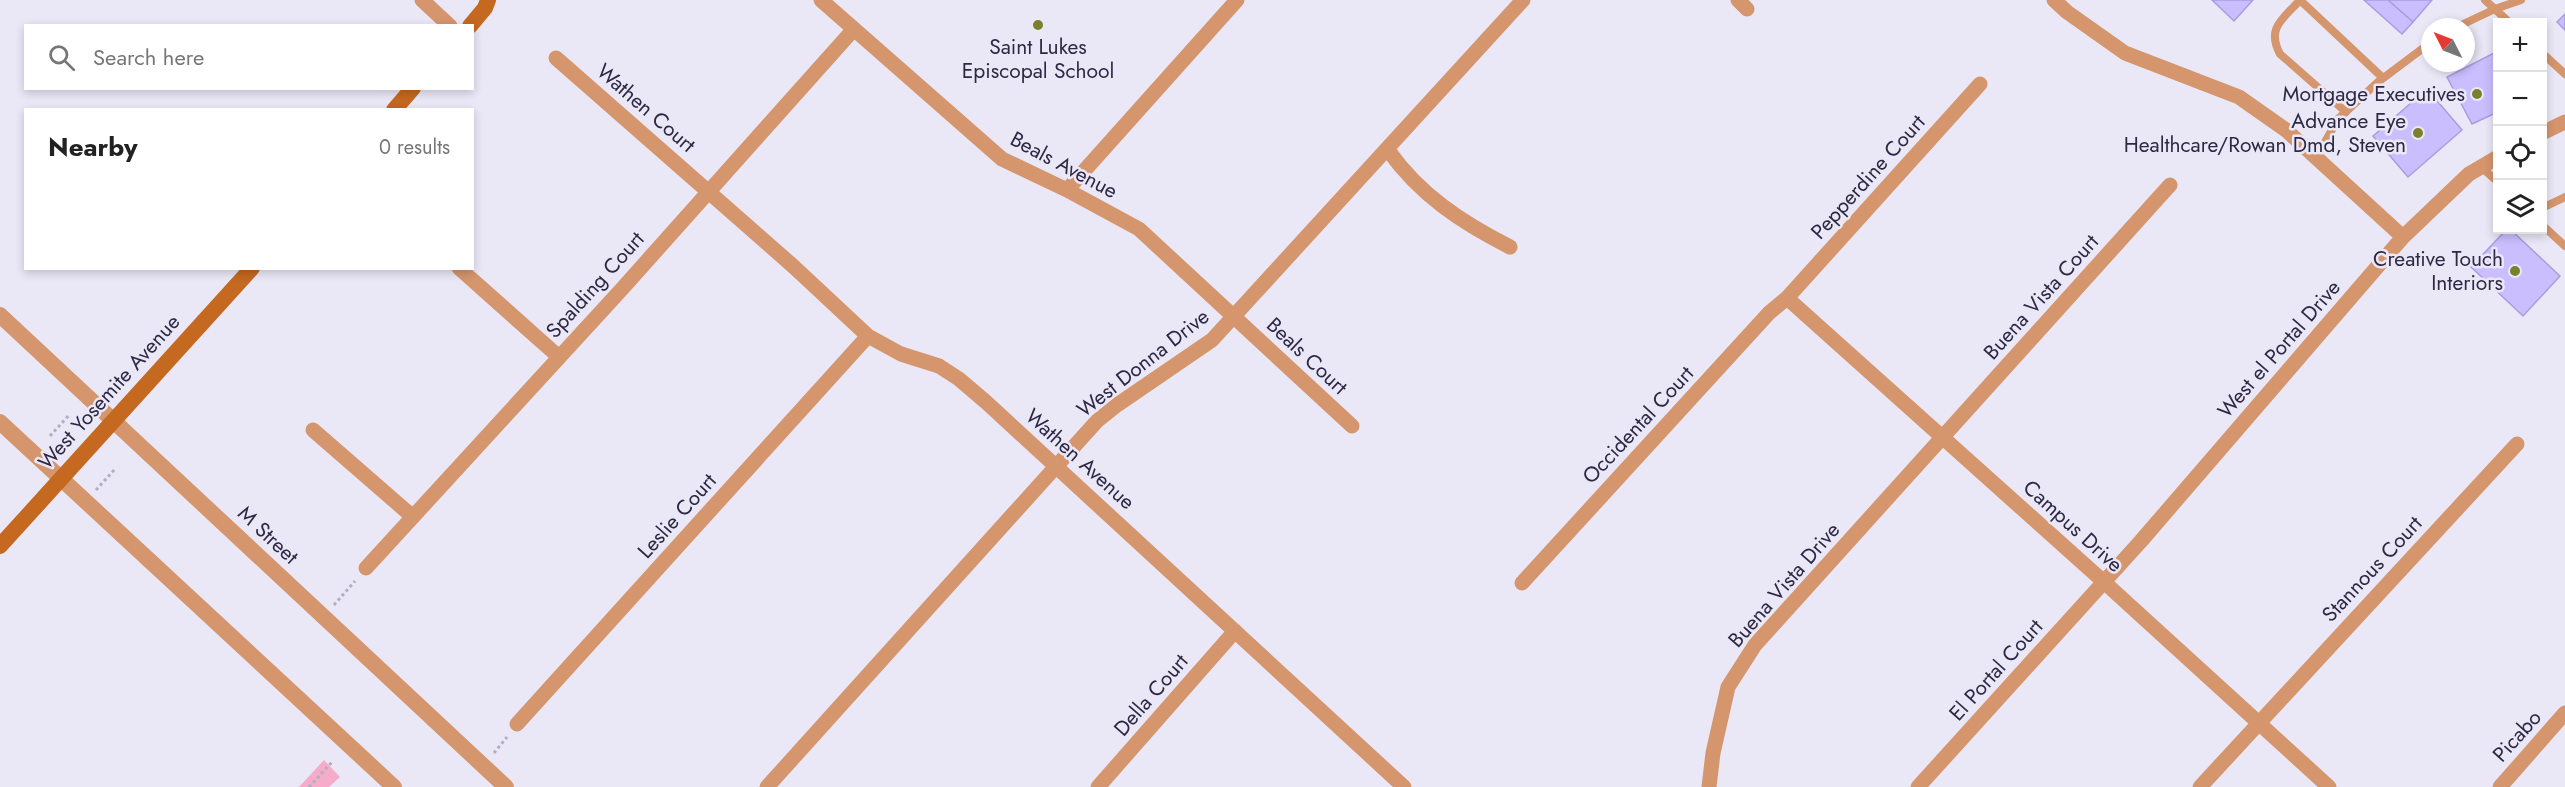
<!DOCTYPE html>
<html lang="en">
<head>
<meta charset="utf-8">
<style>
  body { margin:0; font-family:Jost,sans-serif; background:#f2f2f2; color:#222 }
  .controls { position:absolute; right:18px; top:18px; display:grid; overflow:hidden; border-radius:0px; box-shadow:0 3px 9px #0003 }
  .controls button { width:54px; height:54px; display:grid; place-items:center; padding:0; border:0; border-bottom:2px solid #e0e0e0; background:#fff; color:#222; font:30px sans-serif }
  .compass { position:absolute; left:2421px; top:18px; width:54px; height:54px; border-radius:50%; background:#fff; box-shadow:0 3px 9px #0003; rotate:312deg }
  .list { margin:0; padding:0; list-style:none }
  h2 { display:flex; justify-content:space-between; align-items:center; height:78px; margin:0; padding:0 24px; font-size:26px }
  h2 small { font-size:20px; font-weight:400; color:#767676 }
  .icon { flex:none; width:33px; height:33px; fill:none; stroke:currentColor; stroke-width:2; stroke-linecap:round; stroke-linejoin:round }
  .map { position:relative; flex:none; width:2565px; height:787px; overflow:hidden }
  .search { position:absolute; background:#fff; box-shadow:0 3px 9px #0003; left:24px; top:24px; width:450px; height:66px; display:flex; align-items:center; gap:15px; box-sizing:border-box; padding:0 21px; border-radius:0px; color:#767676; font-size:22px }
  .panel { position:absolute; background:#fff; box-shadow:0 3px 9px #0003; left:24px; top:108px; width:450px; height:162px; border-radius:0px }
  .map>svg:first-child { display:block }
  .green { fill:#f5abc9 }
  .building { fill:#cabefe; stroke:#aa9ce1; stroke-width:1.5 }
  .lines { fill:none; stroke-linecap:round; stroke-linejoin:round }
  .path { stroke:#b1aec1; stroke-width:3; stroke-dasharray:3 3; stroke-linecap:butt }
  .service { stroke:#d5956d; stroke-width:8 }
  .minor { stroke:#d5956d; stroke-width:15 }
  .tertiary { stroke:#d5956d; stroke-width:16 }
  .secondary { stroke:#c56820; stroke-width:16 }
  .poi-dot { fill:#7a802b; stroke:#eae8f7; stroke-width:2 }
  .labels { text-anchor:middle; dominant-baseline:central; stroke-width:5; stroke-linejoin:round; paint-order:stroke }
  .poi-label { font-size:21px; fill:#2e2844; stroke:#eae8f7; text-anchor:end }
  .street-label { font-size:21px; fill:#2e2844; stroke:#eae8f7 }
</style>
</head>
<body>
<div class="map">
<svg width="2565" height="787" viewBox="0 0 2565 787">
  <rect width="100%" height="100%" fill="#eae8f7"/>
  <path class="green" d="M324,760L340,777L329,787H299Z"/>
  <path class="building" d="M2212,0H2253L2234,21Z
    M2364,0H2388L2413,22L2402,34Z
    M2388,0H2432L2413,22Z
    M2565,14V30L2557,22Z
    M2498,51V112L2472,124L2447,77Z
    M2427,89L2462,130L2408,177L2373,136Z
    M2506,230H2511L2560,276L2523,316L2471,267Z"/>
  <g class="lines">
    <path class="path" d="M50,436L70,414
      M96,490L115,469
      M334,605L355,581
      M494,753L507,737
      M309,787L332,762"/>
    <path class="service" d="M2485,0L2509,22
      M2457,27L2495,9L2521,0
      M2542,53L2565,74
      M2346,112L2280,54C2266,28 2283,19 2300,0L2383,78
      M2316,158L2338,119L2378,82L2430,43
      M2481,167L2498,182
      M2542,208L2565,197
      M2542,225L2565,246"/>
    <path class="minor" d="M422,0L450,26
      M821,0L1002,159L1067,190L1139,229L1352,426
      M1738,0L1747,9
      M2054,0L2067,12L2125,53L2239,97L2286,130L2403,237
      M556,58L793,266L868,336L901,354L939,366L959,379L986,402L1404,787
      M2542,133L2565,122
      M1388,150C1420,195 1461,222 1510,247
      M1067,190L1237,0
      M459,268L559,357
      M1787,298L2104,582L2329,787
      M313,430L413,517
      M366,568L621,290L854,29
      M1522,583L1769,313L1787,298L1980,84
      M517,724L868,336
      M767,787L1097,421L1117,405L1212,340L1523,0
      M1098,787L1235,631
      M1709,787L1713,753L1728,687L1755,645L2170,185
      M1918,787L2141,541L2403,237L2469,174L2498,157
      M2200,787L2517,444
      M2500,787L2565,713"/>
    <path class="tertiary" d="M0,315L506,787
      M0,422L394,787"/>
    <path class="secondary" d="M470,26L485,8L488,0
      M394,110L413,88
      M0,546L252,268"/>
  </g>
  <g class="poi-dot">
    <circle cx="1038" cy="25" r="6"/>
    <circle cx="2477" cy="94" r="6"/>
    <circle cx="2418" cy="133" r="6"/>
    <circle cx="2515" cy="271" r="6"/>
  </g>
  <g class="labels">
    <g class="poi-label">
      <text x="1038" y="47" text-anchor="middle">Saint Lukes<tspan x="1038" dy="24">Episcopal School</tspan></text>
      <text x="2465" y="94">Mortgage Executives</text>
      <text x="2406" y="121">Advance Eye<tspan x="2406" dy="24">Healthcare/Rowan Dmd, Steven</tspan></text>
      <text x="2503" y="259">Creative Touch<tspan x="2503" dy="24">Interiors</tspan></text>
    </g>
    <g class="street-label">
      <text transform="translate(646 108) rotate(41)">Wathen Court</text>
      <text transform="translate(1064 165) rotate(28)">Beals Avenue</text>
      <text transform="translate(1868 177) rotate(-48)">Pepperdine Court</text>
      <text transform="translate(595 285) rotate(-48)">Spalding Court</text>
      <text transform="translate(2041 297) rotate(-48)">Buena Vista Court</text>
      <text transform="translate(2279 349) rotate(-49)">West el Portal Drive</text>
      <text transform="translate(1307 356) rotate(43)">Beals Court</text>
      <text transform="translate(1143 363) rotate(-38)">West Donna Drive</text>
      <text transform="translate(109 392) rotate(-48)">West Yosemite Avenue</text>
      <text transform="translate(1638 425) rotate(-47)">Occidental Court</text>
      <text transform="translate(1080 459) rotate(42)">Wathen Avenue</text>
      <text transform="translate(677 516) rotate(-48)">Leslie Court</text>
      <text transform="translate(2073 526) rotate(42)">Campus Drive</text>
      <text transform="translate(268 535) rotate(43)">M Street</text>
      <text transform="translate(2372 569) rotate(-47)">Stannous Court</text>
      <text transform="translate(1784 585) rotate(-49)">Buena Vista Drive</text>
      <text transform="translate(1996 670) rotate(-48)">El Portal Court</text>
      <text transform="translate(1151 695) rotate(-49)">Della Court</text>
      <text transform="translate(2517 736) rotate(-48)">Picabo</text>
    </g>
  </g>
</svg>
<div class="controls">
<button>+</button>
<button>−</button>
<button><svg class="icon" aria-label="locate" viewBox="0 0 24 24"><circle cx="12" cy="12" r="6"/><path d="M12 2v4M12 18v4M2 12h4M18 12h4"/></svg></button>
<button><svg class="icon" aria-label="layers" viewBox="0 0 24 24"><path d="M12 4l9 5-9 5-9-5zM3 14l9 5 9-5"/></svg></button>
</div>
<svg class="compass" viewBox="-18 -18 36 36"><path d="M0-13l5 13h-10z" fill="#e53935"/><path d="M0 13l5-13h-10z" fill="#767676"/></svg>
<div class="search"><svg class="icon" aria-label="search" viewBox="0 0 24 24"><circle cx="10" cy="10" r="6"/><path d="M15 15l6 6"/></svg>Search here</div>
<section class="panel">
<h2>Nearby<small>0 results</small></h2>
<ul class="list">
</ul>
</section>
</div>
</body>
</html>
